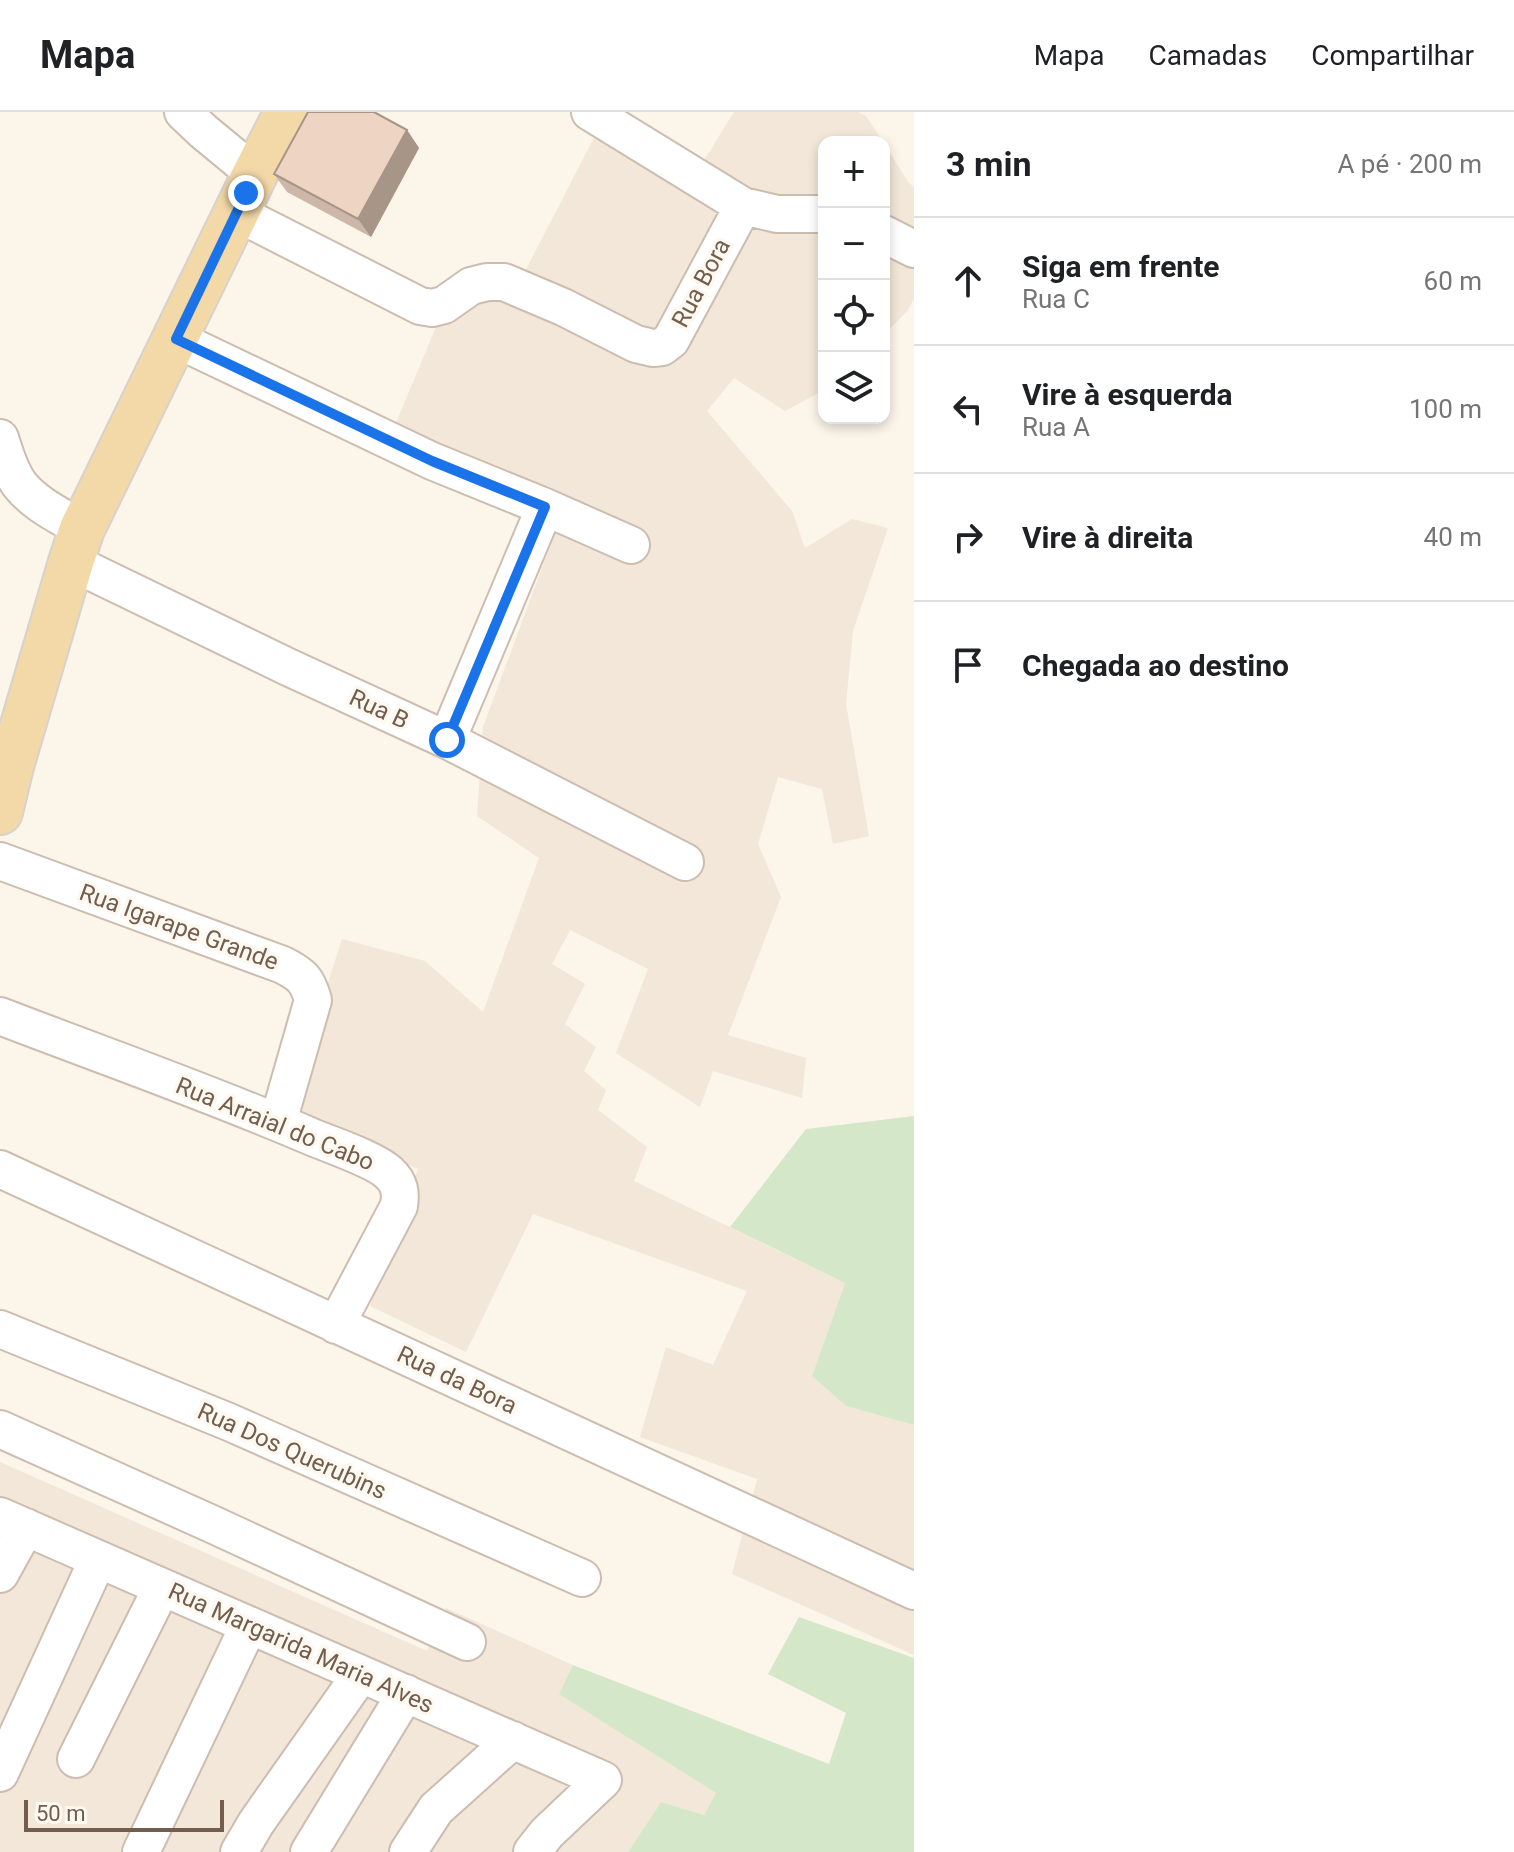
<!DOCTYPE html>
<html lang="pt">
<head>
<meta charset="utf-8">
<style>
  body { margin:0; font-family:Roboto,sans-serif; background:#f6f6f6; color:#202124 }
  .controls { position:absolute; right:24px; top:24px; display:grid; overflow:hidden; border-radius:16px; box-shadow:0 4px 12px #0003 }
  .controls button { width:72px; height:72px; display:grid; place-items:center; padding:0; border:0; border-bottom:2px solid #e0e0e0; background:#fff; color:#202124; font:40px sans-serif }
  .scale { position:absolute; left:24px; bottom:20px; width:200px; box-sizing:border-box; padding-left:8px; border:4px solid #735d4f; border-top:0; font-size:22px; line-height:28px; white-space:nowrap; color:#735d4f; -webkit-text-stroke:6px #fef9f0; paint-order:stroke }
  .stop { position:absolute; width:24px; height:24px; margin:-18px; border:6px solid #1a73e8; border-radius:50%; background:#fff }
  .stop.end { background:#1a73e8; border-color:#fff; box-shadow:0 2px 8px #0008 }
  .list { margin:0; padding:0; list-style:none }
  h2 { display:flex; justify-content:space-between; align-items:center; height:104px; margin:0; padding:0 32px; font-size:34px }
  h2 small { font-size:26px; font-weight:400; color:#757577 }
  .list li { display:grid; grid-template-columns:52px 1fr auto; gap:24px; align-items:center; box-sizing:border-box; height:128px; padding:0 32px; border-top:2px solid #e0e0e0 }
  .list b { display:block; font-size:30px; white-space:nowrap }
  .list p { margin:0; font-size:26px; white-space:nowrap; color:#757577 }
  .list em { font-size:26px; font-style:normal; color:#757577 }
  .icon { flex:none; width:44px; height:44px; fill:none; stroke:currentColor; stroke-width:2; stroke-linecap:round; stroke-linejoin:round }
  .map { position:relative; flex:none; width:914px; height:1740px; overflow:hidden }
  header { display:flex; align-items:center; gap:48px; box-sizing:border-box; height:112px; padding:0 40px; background:#fff; border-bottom:2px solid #e0e0e0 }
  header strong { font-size:38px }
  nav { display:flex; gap:44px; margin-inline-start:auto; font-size:28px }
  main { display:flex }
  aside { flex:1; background:#fff }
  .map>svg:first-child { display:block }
  .residential { fill:#f2e7d8 }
  .green { fill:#d4e8c9 }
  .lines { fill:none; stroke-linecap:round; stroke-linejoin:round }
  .minor-casing { stroke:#ccbdb0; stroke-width:40 }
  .major-casing { stroke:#d8d2ce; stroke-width:48 }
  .minor { stroke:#fff; stroke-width:36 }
  .major { stroke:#f3d9a8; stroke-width:44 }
  .wall { fill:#cdb7a8 }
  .shaded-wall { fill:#a79588 }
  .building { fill:#eed5c3; stroke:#a79588; stroke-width:2 }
  .route { stroke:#1a73e8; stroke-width:10 }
  .labels { text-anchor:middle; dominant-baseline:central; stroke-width:7; stroke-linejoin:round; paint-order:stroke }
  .street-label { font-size:24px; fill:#735d4f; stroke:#fef9f0 }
</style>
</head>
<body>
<header>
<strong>Mapa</strong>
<nav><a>Mapa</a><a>Camadas</a><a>Compartilhar</a></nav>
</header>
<main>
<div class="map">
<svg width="914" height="1740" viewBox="0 0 914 1740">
  <rect width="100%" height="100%" fill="#fbf5ea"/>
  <path class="residential" d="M734,0H858L866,4L883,30H824V278L785,299L734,266L707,299L792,399L805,436L852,407L888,416L853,519L846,592L869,724L833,732L822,677L778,665L758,732L781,785L728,923L806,946L802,986L713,959L700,995L616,941L648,857L570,818L552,852L585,872L565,912L596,935L584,959L606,978L598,998L647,1035L634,1069L845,1171L812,1264L846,1294L914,1313V1543L732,1462L757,1367L640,1325L666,1235L713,1253L747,1179L533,1102L466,1240L370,1194L418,1057L286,1002L342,827L425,849L483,900L539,746L477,704L483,615L564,397L395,313L441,203L520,169L598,18L690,71Z
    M884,32L909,71L914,75V187L907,199L884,223Z
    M0,1350L427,1539L446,1496L573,1553L560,1582L716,1681L704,1703L661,1690L628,1740H0Z"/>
  <path class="green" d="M914,1004V1313L846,1294L812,1264L845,1171L730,1115L806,1017Z
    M799,1505L914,1546V1740H628L661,1690L704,1703L716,1681L559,1582L573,1553L829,1652L846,1601L768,1562Z"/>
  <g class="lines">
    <g class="minor-casing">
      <path id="minor" d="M183,0L203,19L255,62
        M590,0L743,94L777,102H824
        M237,101L420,194L432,196L444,193L471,174L487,170H504L563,195L636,232L653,236L662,235L671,228L743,94
        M884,122L914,137
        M176,227L432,349L545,395L631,433
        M0,326C5,342 10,360 20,373C36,393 61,404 82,417
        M71,450L288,555L447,628L685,750
        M447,628L545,395
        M0,749L283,853C302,863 307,867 313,888L278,1010
        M0,904C104,944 210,981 312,1025C331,1033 376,1048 389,1061C400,1071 401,1081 399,1094L336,1213
        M0,1057L914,1479
        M0,1217L229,1310L582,1466
        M0,1317L214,1413L467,1530
        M0,1404L603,1668L547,1721L532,1740
        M0,1462L26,1415
        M76,1647L162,1475
        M0,1661L98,1447
        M141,1740L249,1513
        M239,1740L256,1711L361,1562
        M309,1740L406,1581
        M408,1740L436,1697L513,1628"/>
    </g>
    <g class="major-casing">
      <path id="major" d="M0,700L11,654L71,450L82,417L255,62L287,0"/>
    </g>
    <use href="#minor" class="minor"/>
    <use href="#major" class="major"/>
  </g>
  <path class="wall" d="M407,18L419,36L371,125L287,80L274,62Z"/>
  <path class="shaded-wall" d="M407,18L419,36L371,125L358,107Z"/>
  <path class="building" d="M308,0H374L407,18L358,107L274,62Z"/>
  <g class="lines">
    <path class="route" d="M246,81L176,227L432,349L545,395L447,628"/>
  </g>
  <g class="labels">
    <g class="street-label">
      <text transform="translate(701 171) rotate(-62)">Rua Bora</text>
      <text transform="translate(379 597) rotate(25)">Rua B</text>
      <text transform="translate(179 815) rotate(20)">Rua Igarape Grande</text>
      <text transform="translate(275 1012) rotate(22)">Rua Arraial do Cabo</text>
      <text transform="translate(457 1268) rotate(25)">Rua da Bora</text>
      <text transform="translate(292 1339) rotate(24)">Rua Dos Querubins</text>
      <text transform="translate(301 1536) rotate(24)">Rua Margarida Maria Alves</text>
    </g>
  </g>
</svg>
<div class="controls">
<button>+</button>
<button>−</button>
<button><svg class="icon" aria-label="locate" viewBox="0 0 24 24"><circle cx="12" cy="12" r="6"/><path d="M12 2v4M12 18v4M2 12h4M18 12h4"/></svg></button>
<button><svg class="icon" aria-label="layers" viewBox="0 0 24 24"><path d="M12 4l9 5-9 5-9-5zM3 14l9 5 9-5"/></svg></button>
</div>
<div class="scale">50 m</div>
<div class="stop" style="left:447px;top:628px"></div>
<div class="stop end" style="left:246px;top:81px"></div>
</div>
<aside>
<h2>3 min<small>A pé · 200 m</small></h2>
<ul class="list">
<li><svg class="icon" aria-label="ahead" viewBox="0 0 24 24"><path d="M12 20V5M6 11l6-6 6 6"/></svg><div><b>Siga em frente</b><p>Rua C</p></div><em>60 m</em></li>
<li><svg class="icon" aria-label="left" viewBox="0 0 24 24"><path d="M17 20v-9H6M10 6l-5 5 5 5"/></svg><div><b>Vire à esquerda</b><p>Rua A</p></div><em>100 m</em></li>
<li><svg class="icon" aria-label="right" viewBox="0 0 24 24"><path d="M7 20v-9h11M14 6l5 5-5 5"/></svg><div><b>Vire à direita</b></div><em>40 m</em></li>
<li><svg class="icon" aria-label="arrive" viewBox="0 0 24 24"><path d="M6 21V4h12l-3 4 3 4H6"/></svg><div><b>Chegada ao destino</b></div></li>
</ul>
</aside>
</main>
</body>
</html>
